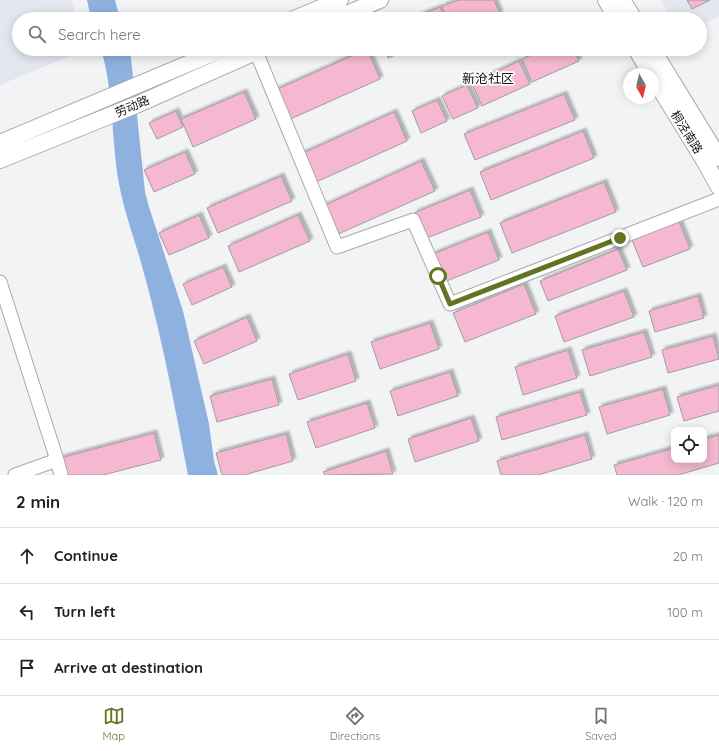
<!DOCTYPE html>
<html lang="en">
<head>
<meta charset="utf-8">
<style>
  body { margin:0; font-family:Quicksand,"Noto Sans SC",sans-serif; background:#f6f6f6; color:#222 }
  .controls { position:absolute; right:12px; bottom:12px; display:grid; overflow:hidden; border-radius:8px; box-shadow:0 2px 10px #0003 }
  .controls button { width:36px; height:36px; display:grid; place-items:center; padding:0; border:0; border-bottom:1px solid #e0e0e0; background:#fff; color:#222; font:20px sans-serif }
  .compass { position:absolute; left:623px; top:68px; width:36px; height:36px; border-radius:50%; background:#fff; box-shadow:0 2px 10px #0003; rotate:172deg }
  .stop { position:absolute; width:12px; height:12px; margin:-9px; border:3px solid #627321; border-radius:50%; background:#fff }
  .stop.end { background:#627321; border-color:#fff; box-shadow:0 1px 4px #0008 }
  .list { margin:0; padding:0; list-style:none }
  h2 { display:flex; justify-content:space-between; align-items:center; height:52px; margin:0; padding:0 16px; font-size:17px }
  h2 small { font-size:13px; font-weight:400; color:#767676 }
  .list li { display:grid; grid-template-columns:26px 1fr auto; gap:12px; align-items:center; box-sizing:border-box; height:56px; padding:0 16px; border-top:1px solid #e0e0e0 }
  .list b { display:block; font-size:15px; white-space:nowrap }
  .list em { font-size:13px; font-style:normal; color:#767676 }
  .icon { flex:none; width:22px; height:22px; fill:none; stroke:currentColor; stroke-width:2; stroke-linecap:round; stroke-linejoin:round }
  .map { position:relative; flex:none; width:719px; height:475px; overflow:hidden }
  .search { position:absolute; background:#fff; box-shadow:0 2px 10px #0003; left:12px; right:12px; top:12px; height:44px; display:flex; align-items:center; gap:10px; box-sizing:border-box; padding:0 14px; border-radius:22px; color:#767676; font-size:15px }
  .sheet { height:220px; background:#fff }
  nav { display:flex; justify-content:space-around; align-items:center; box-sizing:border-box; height:56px; border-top:1px solid #e0e0e0; background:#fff; font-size:11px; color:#767676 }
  nav a { display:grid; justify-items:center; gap:2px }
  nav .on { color:#627321 }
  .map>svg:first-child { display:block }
  .built { fill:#e4e7f0 }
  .water { fill:#8eb1df }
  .building { fill:#f5b8d0; stroke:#a09e9e; filter:url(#shadow) }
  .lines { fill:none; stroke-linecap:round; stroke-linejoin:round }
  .minor-casing { stroke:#a9a9ab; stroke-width:15 }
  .major-casing { stroke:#a9a9ab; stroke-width:18 }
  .minor { stroke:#fff; stroke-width:13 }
  .major { stroke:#fff; stroke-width:16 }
  .route { stroke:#627321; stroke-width:5 }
  .labels { text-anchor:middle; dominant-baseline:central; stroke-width:3.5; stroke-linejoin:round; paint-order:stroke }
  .street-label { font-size:12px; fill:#151516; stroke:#fff }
  .neighbourhood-label { font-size:13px; fill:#151516; stroke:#fff }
</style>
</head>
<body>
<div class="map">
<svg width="719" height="475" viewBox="0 0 719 475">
  <defs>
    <filter id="shadow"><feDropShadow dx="3" dy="-3" stdDeviation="1" flood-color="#0004"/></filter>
  </defs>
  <rect width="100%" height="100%" fill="#f2f3f5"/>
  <path class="built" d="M0,0H72L76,19H19V49L84,50L0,85Z
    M661,0H719V16L700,26V19H671Z"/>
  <path class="water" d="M87,0H115L120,19H91Z
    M101,49H128L131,58L145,192L149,207L183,311L209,424L214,461L218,475H188C175,408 163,342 145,277C137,246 125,215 119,184C111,139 114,92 101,49Z"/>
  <path class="building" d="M459,0H494L500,14L487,19H447L442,6Z
    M687,0H710L692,9Z
    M440,7L445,19H410Z
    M367,49L380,79L286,121L273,91Z
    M385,49H410L388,58Z
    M545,49H573L579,61L532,82L522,59Z
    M519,61L530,84L482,106L472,83Z
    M467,85L478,108L453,119L442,96Z
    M244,92L256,119L193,147L181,119Z
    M564,94L575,120L475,160L464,134Z
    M437,100L447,121L421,133L412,111Z
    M176,111L183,127L157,139L149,123Z
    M394,112L407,141L314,183L301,154Z
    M583,131L594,158L491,200L480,172Z
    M185,152L195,174L154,192L144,170Z
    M421,161L435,191L336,235L323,206Z
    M281,176L292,201L218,233L207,208Z
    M604,182L616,212L512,253L500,223Z
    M470,190L481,217L424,239L414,213Z
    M199,215L209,238L169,255L159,233Z
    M298,215L310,241L239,272L228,246Z
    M679,221L690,249L643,267L632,240Z
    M488,232L499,260L444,282L433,254Z
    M618,249L627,270L548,301L540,281Z
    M223,267L232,287L192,305L183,284Z
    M524,284L536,314L465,342L453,313Z
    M624,291L634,317L564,342L555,316Z
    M698,296L704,318L655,332L649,311Z
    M247,317L257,341L204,364L194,341Z
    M430,323L439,349L380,369L371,342Z
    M644,332L652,357L590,376L582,350Z
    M713,336L719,359L668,373L662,350Z
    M568,350L577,378L523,395L515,367Z
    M348,354L356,381L298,400L289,374Z
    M450,372L458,396L398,416L390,391Z
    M272,379L279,405L217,422L210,396Z
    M719,385V411L684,421L677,397Z
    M663,389L670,415L607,434L599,407Z
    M580,392L587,415L502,440L496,417Z
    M367,403L375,428L316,448L307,422Z
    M471,418L479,441L415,462L408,439Z
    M154,433L161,460L103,475H64L60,458Z
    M286,434L293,461L244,475H222L216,453Z
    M585,435L592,459L538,475H501L497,461Z
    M719,435V463L678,475H617L614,465L674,448V460H704V439Z
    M386,451L393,474L325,475L323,472Z"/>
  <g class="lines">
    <g class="minor-casing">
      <path id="minor" d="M255,49L337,247L413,220L450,304L719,199
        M0,282L57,460L61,475
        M15,475L57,460"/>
    </g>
    <g class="major-casing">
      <path id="major" d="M606,0L617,19
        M622,0L634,19
        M294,19L340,0
        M335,19L380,0
        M636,49L651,74
        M652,49L719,158
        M653,77L704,160L719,187
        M0,143L223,49
        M0,160L136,105L262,49"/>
    </g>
    <use href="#minor" class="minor"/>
    <use href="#major" class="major"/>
  </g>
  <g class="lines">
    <path class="route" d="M438,276L450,304L620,238"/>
  </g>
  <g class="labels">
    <g class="street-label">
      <text transform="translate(132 106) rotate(-23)">劳动路</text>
      <text transform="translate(687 132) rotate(58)">桐泾南路</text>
    </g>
    <g class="neighbourhood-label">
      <text x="488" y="78">新沧社区</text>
    </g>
  </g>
</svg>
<div class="controls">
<button><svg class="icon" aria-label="locate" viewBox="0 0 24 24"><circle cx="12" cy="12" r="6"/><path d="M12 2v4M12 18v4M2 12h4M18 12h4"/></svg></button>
</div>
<svg class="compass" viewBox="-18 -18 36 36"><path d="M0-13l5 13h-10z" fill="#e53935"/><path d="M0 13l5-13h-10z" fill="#767676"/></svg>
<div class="stop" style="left:438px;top:276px"></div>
<div class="stop end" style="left:620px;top:238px"></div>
<div class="search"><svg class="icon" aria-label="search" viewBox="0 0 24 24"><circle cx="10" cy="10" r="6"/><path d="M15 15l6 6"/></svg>Search here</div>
</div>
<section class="sheet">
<h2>2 min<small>Walk · 120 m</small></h2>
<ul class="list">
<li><svg class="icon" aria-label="ahead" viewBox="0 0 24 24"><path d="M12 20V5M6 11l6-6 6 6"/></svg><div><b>Continue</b></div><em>20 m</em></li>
<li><svg class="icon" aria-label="left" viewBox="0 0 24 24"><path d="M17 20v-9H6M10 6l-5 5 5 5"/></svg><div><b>Turn left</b></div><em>100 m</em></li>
<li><svg class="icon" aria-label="arrive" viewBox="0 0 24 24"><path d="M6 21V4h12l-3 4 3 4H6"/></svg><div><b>Arrive at destination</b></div></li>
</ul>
</section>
<nav>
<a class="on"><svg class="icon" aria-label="map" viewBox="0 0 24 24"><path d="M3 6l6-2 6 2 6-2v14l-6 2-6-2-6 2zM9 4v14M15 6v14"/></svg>Map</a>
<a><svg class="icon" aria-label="directions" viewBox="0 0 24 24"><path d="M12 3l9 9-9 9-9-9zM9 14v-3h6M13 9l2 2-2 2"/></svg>Directions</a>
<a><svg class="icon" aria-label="saved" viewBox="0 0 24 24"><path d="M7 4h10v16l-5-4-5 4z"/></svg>Saved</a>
</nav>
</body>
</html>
